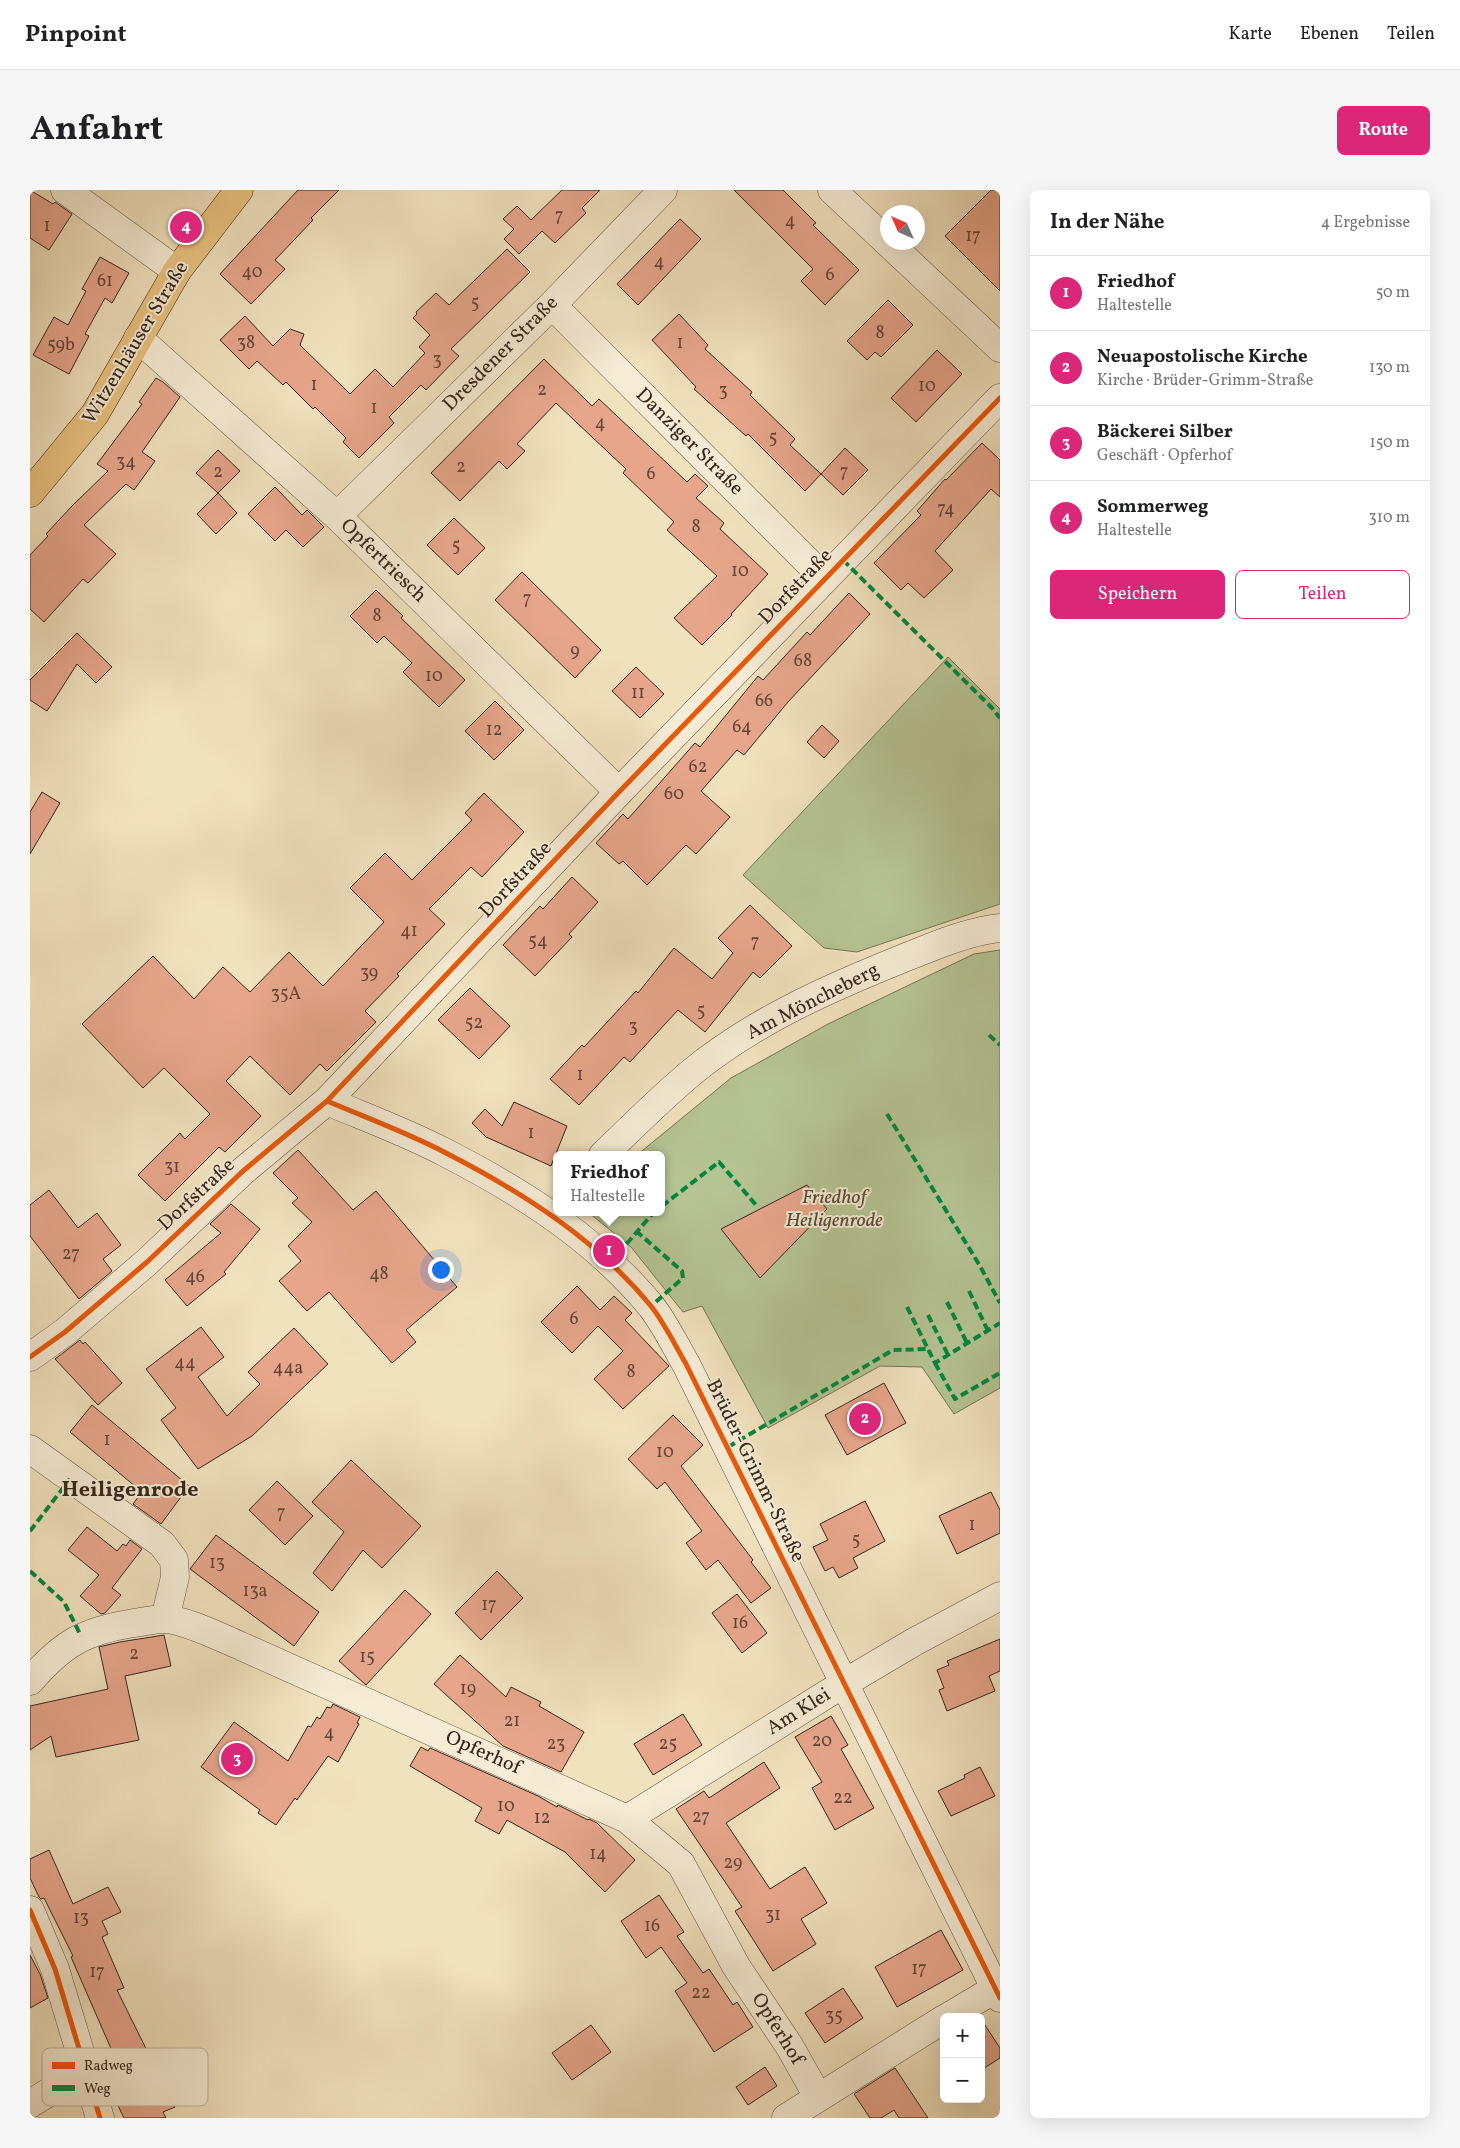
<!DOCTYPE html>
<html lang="de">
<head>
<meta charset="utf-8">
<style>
  body { margin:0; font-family:Vollkorn,serif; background:#f6f6f6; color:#202124 }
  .controls { position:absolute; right:15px; bottom:15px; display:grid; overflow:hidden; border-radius:8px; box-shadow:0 5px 20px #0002 }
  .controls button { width:45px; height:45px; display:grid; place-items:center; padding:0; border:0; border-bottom:1px solid #e0e0e0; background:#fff; color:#202124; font:25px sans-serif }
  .compass { position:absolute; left:850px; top:15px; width:45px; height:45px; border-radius:50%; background:#fff; box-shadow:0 5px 20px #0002; rotate:315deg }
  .you { position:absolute; left:410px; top:1079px; width:18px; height:18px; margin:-12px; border:4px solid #fff; border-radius:50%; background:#1a73e8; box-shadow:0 0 0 8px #1a73e833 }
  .badge { display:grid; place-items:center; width:32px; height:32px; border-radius:50%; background:#db2777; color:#fff; font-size:16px; font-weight:700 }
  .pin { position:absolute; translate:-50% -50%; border:2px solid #fff; box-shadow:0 1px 5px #0006 }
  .popup { position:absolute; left:523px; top:961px; width:112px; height:65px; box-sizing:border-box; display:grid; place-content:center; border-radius:8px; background:#fff; filter:drop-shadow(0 1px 4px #0005); font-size:16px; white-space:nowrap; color:#757577 }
  .popup b { font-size:19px; color:#202124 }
  .popup::after { content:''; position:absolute; left:50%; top:100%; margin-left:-10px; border:10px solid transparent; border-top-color:#fff }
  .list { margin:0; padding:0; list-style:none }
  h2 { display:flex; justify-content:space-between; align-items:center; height:65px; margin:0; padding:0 20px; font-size:21px }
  h2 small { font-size:16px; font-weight:400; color:#757577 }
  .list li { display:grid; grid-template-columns:32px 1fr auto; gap:15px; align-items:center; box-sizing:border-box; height:75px; padding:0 20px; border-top:1px solid #e0e0e0 }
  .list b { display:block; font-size:19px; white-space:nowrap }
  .list p { margin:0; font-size:16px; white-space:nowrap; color:#757577 }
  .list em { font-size:16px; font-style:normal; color:#757577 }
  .actions { display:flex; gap:10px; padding:15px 20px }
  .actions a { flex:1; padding:11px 0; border:1px solid #db2777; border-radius:8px; text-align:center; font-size:18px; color:#db2777 }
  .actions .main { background:#db2777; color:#fff }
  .map { position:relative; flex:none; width:970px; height:1928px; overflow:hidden; border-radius:8px }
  header { display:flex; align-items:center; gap:30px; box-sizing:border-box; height:70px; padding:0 25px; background:#fff; border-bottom:1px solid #e0e0e0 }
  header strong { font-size:24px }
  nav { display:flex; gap:28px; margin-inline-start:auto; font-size:18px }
  .intro { display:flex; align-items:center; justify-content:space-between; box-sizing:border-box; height:120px; padding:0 30px }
  h1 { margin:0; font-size:35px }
  .button { padding:12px 22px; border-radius:8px; background:#db2777; color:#fff; font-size:18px; font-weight:700 }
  main { display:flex; gap:30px; padding:0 30px }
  aside { flex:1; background:#fff; border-radius:8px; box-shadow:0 5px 20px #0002 }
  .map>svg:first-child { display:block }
  .green { fill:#b6c494; stroke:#767458 }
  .building { fill:#e7a68c; stroke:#36251b }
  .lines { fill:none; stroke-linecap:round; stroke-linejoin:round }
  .minor-casing { stroke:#655444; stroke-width:29 }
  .major-casing { stroke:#36251b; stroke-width:29 }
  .minor { stroke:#f6ecd5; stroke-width:28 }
  .major { stroke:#e8c17f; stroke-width:28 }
  .quiet { stroke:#00873e; stroke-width:4; stroke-dasharray:8 4; stroke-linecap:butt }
  .cycleway-casing { stroke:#f6ecd5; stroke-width:8 }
  .cycleway { stroke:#e8590c; stroke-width:5 }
  .labels { text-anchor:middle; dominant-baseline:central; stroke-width:4; stroke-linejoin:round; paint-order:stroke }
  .number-label { font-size:18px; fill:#624537 }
  .street-label { font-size:20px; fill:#36251b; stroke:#f6ecd5 }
  .park-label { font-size:20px; font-style:italic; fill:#564d39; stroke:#f6ecd5 }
  .quarter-label { font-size:22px; font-weight:bold; fill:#36251b; stroke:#f6ecd5 }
  .key { fill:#f6ecd5; stroke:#bcb09d; stroke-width:1 }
  .key-label { font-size:14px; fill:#36251b }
</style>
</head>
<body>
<header>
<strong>Pinpoint</strong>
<nav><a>Karte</a><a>Ebenen</a><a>Teilen</a></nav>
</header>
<div class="intro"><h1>Anfahrt</h1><a class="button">Route</a></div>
<main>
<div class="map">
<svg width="970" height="1928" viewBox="0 0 970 1928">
  <rect width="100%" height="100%" fill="#f1e2be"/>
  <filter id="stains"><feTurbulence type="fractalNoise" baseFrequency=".004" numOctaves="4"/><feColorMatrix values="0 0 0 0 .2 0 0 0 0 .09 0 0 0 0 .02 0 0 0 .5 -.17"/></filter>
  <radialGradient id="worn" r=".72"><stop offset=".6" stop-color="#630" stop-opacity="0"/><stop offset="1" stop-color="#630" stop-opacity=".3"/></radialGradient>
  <path class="green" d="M918,467L970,519V714L827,762L794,758L713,685Z
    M970,760V1198L924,1224L892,1177L850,1176L738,1238L672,1116L653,1122L601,1057L558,1022H632V965H607L701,888L798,834L877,796L944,764Z"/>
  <path class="building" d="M0,0L23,14L25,12L42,24L19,60L0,48Z
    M268,0H309L281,28L283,30L245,70L255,79L221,114L190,84Z
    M532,0H570L552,18L556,23L525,53L512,41L489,64L474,49L484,39L473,29L487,16L501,30Z
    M704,0H753L786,33L783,35L829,80L795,115L771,91L783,79Z
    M961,0H970V101L915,46Z
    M650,29L671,49L608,115L587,94Z
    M477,59L500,82L421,159L429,166L396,200L391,195L359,227L364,233L329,268L313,252L316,248L285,217L283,219L256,192L253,195L227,171L219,179L190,150L215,126L243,156L260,139L274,144L270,155L320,204L345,179L363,197L395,163L389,157L400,145L383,128L387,124L386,122L406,103L419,115Z
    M70,67L99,83L82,113L75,108L55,144L59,146L39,184L3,165L24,127L38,135L56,101L52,99Z
    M858,110L883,135L851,167L845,162L837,170L817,151Z
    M649,124L678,155L675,159L722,202L720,205L765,249L760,255L791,284L775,301L718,244L716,246L664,199L666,197L622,150Z
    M907,160L932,184L886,232L861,208Z
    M514,169L562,216L569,209L657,292L665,284L678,296L666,308L694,333L690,339L738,384L701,424L702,425L672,455L644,428L687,386L637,340L644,332L593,283L596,279L526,213L487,254L495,261L477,279L469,271L430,311L401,283Z
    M126,188L133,192L150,207L112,262L125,271L104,300L96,294L54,335L86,364L58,393L53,389L14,432L0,419V365L18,346L16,344L42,316L78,281L67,274L112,214L109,212Z
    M952,253L970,270V307L961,299L905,361L923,380L894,408L878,393L871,400L844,373L891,325L887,321L915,289L916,290Z
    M815,258L838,280L813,305L791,284Z
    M188,260L210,281L188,303L166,283Z
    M245,297L272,325L277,320L294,337L273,357L256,340L245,351L218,324Z
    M188,303L207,323L186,344L167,324Z
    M424,328L455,358L428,385L397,355Z
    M492,382L571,460L545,488L465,410Z
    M346,400L373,426L371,428L435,490L409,517L373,482L382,473L354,446L347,453L320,426Z
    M819,403L840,424L758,512L714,565L707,560L671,601L700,627L666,664L656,655L617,695L593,671L589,674L566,653L593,624L598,629L665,553L670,557L728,486L733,490L777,442L780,445Z
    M47,443L82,477L66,493L47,474L17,521L0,510V490Z
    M606,477L634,504L610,528L582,501Z
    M465,511L494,540L464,570L435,541Z
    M792,535L809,551L794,568L777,552Z
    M12,602L30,613L0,664V622Z
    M454,603L494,642L452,687L441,677L399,719L415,734L367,784L369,786L335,821L346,832L297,881L290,874L260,905L220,866L196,891L231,926L195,962L189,957L135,1011L108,985L150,943L155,949L180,924L134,878L113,898L52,834L123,766L164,809L193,777L220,802L259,762L293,796L354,732L320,698L355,663L382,690L442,630L435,623Z
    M542,687L568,712L539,744L542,747L505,786L473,755L510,716L513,719Z
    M720,715L762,756L730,788L723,782L675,842L648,820L600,872L594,867L549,915L520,889L552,855L554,857L606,801L608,803L644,758L682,789L703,763L688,748Z
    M440,798L480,836L449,869L408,830Z
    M484,912L537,936L521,976L456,947L442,933L455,919L472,936Z
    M268,960L323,1020L346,1001L427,1097L376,1140L386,1152L362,1173L299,1102L277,1121L249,1091L271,1071L258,1056L282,1032L262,1013L268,1008L243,983Z
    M777,995L797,1019L730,1088L691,1039Z
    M19,1000L48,1038L67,1023L91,1055L73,1069L82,1081L49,1109L0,1046V1015Z
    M201,1014L230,1039L194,1082L196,1084L157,1116L135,1090L191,1043L180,1034Z
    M547,1096L570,1120L584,1106L602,1123L595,1130L639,1176L593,1219L564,1189L593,1161L568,1136L542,1163L511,1132Z
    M171,1137L194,1167L168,1187L197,1226L230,1194L218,1182L264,1138L298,1174L222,1246L168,1279L131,1230L146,1218L116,1179Z
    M50,1150L53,1154L55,1152L92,1193L68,1215L25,1169Z
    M854,1193L876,1233L817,1265L795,1225Z
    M62,1215L159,1296L131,1334L103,1314L112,1302L40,1242Z
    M643,1225L673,1255L651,1276L723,1370L721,1372L741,1398L721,1413L688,1370L676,1380L656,1353L672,1341L635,1292L627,1299L598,1269Z
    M321,1270L391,1336L352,1378L333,1360L302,1401L283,1383L314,1342L282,1312Z
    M247,1291L283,1326L255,1355L219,1320Z
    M961,1302L970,1320V1343L927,1364L909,1326Z
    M835,1311L855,1351L823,1368L828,1378L809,1388L803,1377L795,1381L783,1357L798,1350L790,1334Z
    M57,1337L87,1361L93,1354L96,1356L100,1350L112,1359L82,1398L91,1405L75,1423L71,1424L50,1406L69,1385L38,1360Z
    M186,1345L289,1422L264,1456L160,1379Z
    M467,1381L493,1408L451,1450L425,1423Z
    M375,1400L401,1424L336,1495L309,1471Z
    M707,1404L737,1443L712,1463L682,1423Z
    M134,1445L141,1476L95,1486L109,1550L26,1567L21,1546L0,1560V1516L78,1499L69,1457L90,1452Z
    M970,1449V1481L959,1486L965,1501L917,1521L909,1500L914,1498L907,1480L919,1475L917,1471Z
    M430,1465L476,1507L481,1497L511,1512L509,1516L554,1542L531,1582L473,1556L404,1494Z
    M303,1514L330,1527L327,1533L329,1534L308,1572L298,1566L267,1610L265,1608L246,1635L228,1623L230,1620L171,1577L204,1532L258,1571L278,1536L281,1537L287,1527L290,1529L297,1517L301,1518Z
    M653,1524L672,1555L623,1585L604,1554Z
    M801,1526L818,1555L811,1559L844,1618L805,1640L782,1598L792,1592L765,1547Z
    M391,1557L398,1561L400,1558L508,1606L527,1617L528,1615L558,1630L559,1629L567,1633L605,1670L575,1702L535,1662L477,1630L469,1644L445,1631L452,1618L380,1576Z
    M734,1572L750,1598L696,1633L740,1699L775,1677L797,1713L771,1729L786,1754L743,1781L705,1721L712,1717L646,1619L674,1601L679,1608Z
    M950,1577L965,1606L921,1626L908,1601L935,1588L934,1585Z
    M19,1660L43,1714L78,1697L91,1722L72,1731L78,1744L72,1747L94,1798L87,1800L145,1917L133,1922L136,1928H94L77,1893L93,1886L41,1767L43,1766L14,1708L11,1709L9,1707L0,1688V1669Z
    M629,1705L654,1742L647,1746L673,1783L679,1779L703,1815L707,1812L723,1837L684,1862L645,1801L657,1793L631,1757L616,1768L591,1731Z
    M911,1740L933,1780L867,1817L845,1777Z
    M0,1765L10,1784L18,1808L0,1818Z
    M813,1798L833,1828L795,1853L775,1823Z
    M951,1829L970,1858V1868L951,1880Z
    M561,1835L581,1862L542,1890L522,1863Z
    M735,1877L747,1896L718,1915L706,1897Z
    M865,1878L898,1928H869L864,1920L851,1928H840L824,1904Z"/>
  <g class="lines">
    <g class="minor-casing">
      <path id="minor" d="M35,0L147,81
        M802,0L970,158
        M522,115L795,389
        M108,148L307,326L589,602
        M307,326L522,115L633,0
        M297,911C337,928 378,943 416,963C492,1002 566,1049 621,1116C635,1134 645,1155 656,1174L970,1808
        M573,965C602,937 631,908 662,882C723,832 797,799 869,770C902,757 935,742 970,738
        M0,1167L35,1142L117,1072L213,981L297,911L589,602L970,208
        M0,1259L132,1354L144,1370L145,1387L135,1429
        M0,1491C33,1453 54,1441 104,1433C113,1432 124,1429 134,1429C154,1429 194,1449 213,1457L597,1629L651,1674L706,1776L760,1857L788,1907
        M597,1629L813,1494L884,1452L970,1406
        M0,1720L25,1779L70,1928
        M918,1827L965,1799L970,1798
        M0,1914L56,1879
        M756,1928L914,1829"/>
    </g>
    <g class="major-casing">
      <path id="major" d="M0,303L65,224L147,81L209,0"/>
    </g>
    <use href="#minor" class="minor"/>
    <use href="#major" class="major"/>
    <path class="quiet" d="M813,370L962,518L970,528
      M959,845L970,855
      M857,924L950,1076L970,1113
      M632,1016L689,972L726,1015
      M606,1041L652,1081L653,1088L621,1116
      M581,1072L624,1022
      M939,1101L958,1141
      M917,1112L937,1153
      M877,1117L905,1173L970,1133
      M898,1125L918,1165
      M905,1173L925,1209L970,1183
      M698,1257L863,1160L899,1159
      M0,1341L40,1289
      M0,1381L34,1412L51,1446"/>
    <g class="cycleway-casing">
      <path id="cycleway" d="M297,911C337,928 378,943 416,963C492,1002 566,1049 621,1116C635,1134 645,1155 656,1174L970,1808
        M0,1167L35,1142L117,1072L213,981L297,911L589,602L970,208
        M0,1720L25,1779L70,1928"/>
    </g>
    <use href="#cycleway" class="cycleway"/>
  </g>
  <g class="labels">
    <g class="number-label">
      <text x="529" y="26">7</text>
      <text x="760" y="31">4</text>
      <text x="17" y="36">1</text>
      <text x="943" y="46">17</text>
      <text x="629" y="72">4</text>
      <text x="222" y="82">40</text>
      <text x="800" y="85">6</text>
      <text x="75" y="91">61</text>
      <text x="445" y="113">5</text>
      <text x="850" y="143">8</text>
      <text x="216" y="153">38</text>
      <text x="650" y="153">1</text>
      <text x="31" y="155">59b</text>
      <text x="407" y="170">3</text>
      <text x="284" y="195">1</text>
      <text x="897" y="196">10</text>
      <text x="512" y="200">2</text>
      <text x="693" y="201">3</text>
      <text x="344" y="218">1</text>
      <text x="570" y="233">4</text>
      <text x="743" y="248">5</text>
      <text x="96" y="272">34</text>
      <text x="431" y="277">2</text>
      <text x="188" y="282">2</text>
      <text x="814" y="282">7</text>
      <text x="621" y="284">6</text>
      <text x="916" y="319">74</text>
      <text x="666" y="337">8</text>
      <text x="426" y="356">5</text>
      <text x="710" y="381">10</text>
      <text x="497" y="409">7</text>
      <text x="347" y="426">8</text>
      <text x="545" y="461">9</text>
      <text x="773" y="471">68</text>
      <text x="404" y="486">10</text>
      <text x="608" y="503">11</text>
      <text x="734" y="511">66</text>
      <text x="712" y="537">64</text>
      <text x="464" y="540">12</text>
      <text x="668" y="577">62</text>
      <text x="644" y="604">60</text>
      <text x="379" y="741">41</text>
      <text x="508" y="751">54</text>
      <text x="725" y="752">7</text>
      <text x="339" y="783">39</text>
      <text x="256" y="804">35A</text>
      <text x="671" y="821">5</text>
      <text x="444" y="833">52</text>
      <text x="603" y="837">3</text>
      <text x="550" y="885">1</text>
      <text x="501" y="943">1</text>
      <text x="142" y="977">31</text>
      <text x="41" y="1064">27</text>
      <text x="349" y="1084">48</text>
      <text x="165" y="1087">46</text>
      <text x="544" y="1129">6</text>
      <text x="155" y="1173">44</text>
      <text x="258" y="1178">44a</text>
      <text x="601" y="1182">8</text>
      <text x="77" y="1250">1</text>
      <text x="635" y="1262">10</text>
      <text x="251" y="1323">7</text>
      <text x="942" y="1335">1</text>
      <text x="826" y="1350">5</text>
      <text x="187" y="1373">13</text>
      <text x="225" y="1401">13a</text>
      <text x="459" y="1415">17</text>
      <text x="710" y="1433">16</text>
      <text x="104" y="1464">2</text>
      <text x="337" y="1467">15</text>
      <text x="438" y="1499">19</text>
      <text x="482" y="1531">21</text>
      <text x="299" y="1543">4</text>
      <text x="792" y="1551">20</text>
      <text x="526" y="1554">23</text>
      <text x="638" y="1554">25</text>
      <text x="813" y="1608">22</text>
      <text x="476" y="1616">10</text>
      <text x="671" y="1627">27</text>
      <text x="512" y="1628">12</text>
      <text x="568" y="1664">14</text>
      <text x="703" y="1673">29</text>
      <text x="743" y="1725">31</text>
      <text x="51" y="1728">13</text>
      <text x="622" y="1736">16</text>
      <text x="889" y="1779">17</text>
      <text x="67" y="1782">17</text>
      <text x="671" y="1803">22</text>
      <text x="804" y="1826">35</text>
    </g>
    <g class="street-label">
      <text transform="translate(106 153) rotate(-59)">Witzenhäuser Straße</text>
      <text transform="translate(471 164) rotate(-45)">Dresdener Straße</text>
      <text transform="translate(659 252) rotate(45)">Danziger Straße</text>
      <text transform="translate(353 371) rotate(44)">Opfertriesch</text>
      <text transform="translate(766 397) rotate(-46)">Dorfstraße</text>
      <text transform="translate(486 690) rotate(-47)">Dorfstraße</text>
      <text transform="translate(783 812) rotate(-27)">Am Möncheberg</text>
      <text transform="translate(167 1005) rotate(-43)">Dorfstraße</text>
      <text transform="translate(725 1281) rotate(64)">Brüder-Grimm-Straße</text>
      <text transform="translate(769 1522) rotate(-32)">Am Klei</text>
      <text transform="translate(453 1563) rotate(24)">Opferhof</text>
      <text transform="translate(747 1839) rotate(58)">Opferhof</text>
    </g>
    <g class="park-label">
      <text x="804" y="1008">Friedhof<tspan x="804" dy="23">Heiligenrode</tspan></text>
    </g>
    <g class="quarter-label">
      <text x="100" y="1300">Heiligenrode</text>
    </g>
  </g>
  <rect x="12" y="1858" width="166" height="58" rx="8" class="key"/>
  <rect x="22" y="1872" width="23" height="7" fill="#e8590c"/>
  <rect x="22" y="1895" width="23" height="6" fill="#00873e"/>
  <g class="key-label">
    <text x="54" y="1880">Radweg</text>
    <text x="54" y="1903">Weg</text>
  </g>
  <rect width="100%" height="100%" filter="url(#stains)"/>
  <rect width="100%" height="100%" fill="url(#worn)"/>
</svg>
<div class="controls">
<button>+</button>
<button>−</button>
</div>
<svg class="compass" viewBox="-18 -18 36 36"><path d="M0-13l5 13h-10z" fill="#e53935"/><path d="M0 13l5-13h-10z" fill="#757577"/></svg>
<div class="you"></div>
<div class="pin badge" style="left:579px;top:1061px">1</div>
<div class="popup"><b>Friedhof</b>Haltestelle</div>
<div class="pin badge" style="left:835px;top:1229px">2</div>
<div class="pin badge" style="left:207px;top:1569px">3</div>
<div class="pin badge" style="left:156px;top:37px">4</div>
</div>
<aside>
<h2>In der Nähe<small>4 Ergebnisse</small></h2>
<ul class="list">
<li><span class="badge">1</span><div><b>Friedhof</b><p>Haltestelle</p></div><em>50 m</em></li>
<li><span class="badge">2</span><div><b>Neuapostolische Kirche</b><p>Kirche · Brüder-Grimm-Straße</p></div><em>130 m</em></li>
<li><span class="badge">3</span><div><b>Bäckerei Silber</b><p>Geschäft · Opferhof</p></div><em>150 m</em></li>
<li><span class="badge">4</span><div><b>Sommerweg</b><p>Haltestelle</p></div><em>310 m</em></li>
</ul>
<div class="actions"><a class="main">Speichern</a><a>Teilen</a></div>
</aside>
</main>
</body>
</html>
